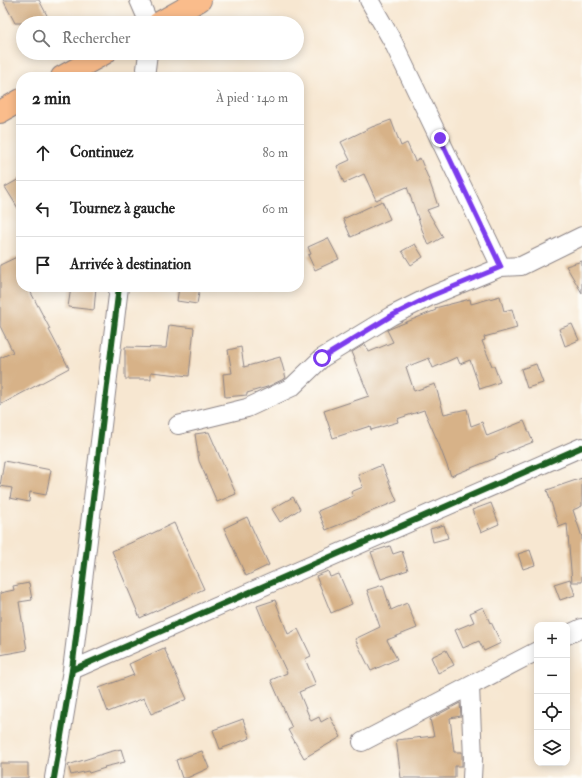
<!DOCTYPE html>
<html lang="fr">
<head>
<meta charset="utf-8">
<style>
  body { margin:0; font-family:"IM FELL Double Pica",serif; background:#f6f6f6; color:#222 }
  .controls { position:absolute; right:12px; bottom:12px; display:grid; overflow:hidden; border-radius:8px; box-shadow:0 2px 10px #0003 }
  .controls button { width:36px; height:36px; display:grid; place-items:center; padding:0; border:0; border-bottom:1px solid #e0e0e0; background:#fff; color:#222; font:20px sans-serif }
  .stop { position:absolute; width:12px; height:12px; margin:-9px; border:3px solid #7c3aed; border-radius:50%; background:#fff }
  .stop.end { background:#7c3aed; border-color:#fff; box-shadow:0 1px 4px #0008 }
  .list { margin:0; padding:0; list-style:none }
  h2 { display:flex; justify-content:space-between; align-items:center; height:52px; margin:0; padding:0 16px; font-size:17px }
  h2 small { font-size:13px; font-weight:400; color:#767676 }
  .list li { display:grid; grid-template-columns:26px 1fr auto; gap:12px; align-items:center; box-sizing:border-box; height:56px; padding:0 16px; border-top:1px solid #e0e0e0 }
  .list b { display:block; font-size:15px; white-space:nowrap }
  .list em { font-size:13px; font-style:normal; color:#767676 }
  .icon { flex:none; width:22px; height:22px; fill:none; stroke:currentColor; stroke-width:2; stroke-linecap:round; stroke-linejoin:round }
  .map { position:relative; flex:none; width:582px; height:778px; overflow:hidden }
  .search { position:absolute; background:#fff; box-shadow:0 2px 10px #0003; left:16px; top:16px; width:288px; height:44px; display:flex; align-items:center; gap:10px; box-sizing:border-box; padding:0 14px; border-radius:22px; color:#767676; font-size:15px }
  .panel { position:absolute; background:#fff; box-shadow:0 2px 10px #0003; left:16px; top:72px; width:288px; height:220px; border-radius:16px }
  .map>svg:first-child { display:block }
  .building { fill:#d7b288 }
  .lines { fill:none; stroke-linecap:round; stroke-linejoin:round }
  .street-casing { stroke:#8c8486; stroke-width:20 }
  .primary-casing { stroke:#8c8486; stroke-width:24 }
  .street { stroke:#fff; stroke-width:18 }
  .primary { stroke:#fabc8b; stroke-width:22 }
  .cycleway-casing { stroke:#fdfcf7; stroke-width:8 }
  .cycleway { stroke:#1b5e20; stroke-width:6 }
  .route { stroke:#7c3aed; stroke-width:5 }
</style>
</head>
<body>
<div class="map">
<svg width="582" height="778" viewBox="0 0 582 778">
  <rect width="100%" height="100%" fill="#fdfcf7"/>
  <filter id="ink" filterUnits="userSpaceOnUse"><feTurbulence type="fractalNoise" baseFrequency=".025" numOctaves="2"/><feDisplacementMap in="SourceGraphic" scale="8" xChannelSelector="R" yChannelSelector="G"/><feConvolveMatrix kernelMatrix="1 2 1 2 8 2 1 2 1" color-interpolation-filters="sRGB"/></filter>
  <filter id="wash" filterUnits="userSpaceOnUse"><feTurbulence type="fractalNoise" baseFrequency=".012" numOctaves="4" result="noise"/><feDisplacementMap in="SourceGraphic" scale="16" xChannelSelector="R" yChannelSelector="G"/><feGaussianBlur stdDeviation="0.9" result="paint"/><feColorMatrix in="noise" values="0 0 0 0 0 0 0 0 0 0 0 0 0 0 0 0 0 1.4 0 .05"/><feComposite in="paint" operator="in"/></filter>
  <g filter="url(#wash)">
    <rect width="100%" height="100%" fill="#f7e7d1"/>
    <g id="blocks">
      <path class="building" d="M3,0H39L51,23H15Z
        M391,120L401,146L407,143L415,161L420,158L429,180L438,206L427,210L443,237L429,245L425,238L407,187L376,200L364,174L344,183L337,166L350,160L341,142L372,127Z
        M21,178V213L5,187Z
        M382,201L390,219L351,237L343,219Z
        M328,238L339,259L315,270L308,255L311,254L308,247Z
        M415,244L423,257L411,265L402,251Z
        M21,255V287H28L50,329L49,330L69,368L0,405V358L13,352L0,326V265Z
        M582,261V293L566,266Z
        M71,287H96L94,310L68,307Z
        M179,287H200L197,304L177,301Z
        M500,296L504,311L512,309L517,328L484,337L485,340L482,341L492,366H494L500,382L480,389L470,360L460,364L457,357L433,368L429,358L406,367L414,391L435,384L444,414L467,409L471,426L482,422L487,436L524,421L533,442L495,457L496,458L451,476L438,442L424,410L397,419L398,422L371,430L370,426L333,438L324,411L369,396L354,359H355L352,352L365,344L369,352L393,342L387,330L436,310L435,308L470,299L471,304Z
        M572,324L579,340L565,346L559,329Z
        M169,325L194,328L189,376L151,372V379H125V347L166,348Z
        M241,347L244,367L280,357L286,378L267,387L247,393V395L225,397L223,374L232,373L228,350Z
        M536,364L543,383L527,388L521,369Z
        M209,432L236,494L217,502L199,461L195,434Z
        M4,461L51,470L46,495L30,492L29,502L10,498L12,488L0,486Z
        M382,465L397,501L326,530L318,511L353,496L351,492L363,487L358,475Z
        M582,478V506L573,510L582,537V582H572L567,524L559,527L547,490Z
        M293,497L300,509L280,522L272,509Z
        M491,503L499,524L481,532L472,510Z
        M247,517L269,565L246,576L224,528Z
        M174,523L204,589L140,618L112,551L151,534Z
        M444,525L448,538L433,542L430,529Z
        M390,546L393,554L402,551L408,570L381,579L371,552Z
        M530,550L535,565L523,569L518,554Z
        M328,571L330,577L339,574L352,604L331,613L316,576Z
        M570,579L575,595L560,600L554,584Z
        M29,583L32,600L19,602L27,650L0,655V593L14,590L13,586Z
        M383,585L391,610L407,603L417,628L387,640L397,659L371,671L355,639L380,627L367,590Z
        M275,600L288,634L298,629L311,656L305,659L316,685L299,692L311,721L319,717L321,722L330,717L341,737L304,758L288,730L292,728L271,680L287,673L266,628L257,606Z
        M483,607L490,623L491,622L501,643L484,651L479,641L463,648L455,630L474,622L470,613Z
        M164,648L187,699L151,714L144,698L108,712L99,688L134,675L129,664Z
        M446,650L454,665L438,673L431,657Z
        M460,703L461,716L450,718L454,752H462V766H455V778H401L396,740L434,736L430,719Z
        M243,719L250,738L220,749L213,730Z
        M121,749L125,762L104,767L105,768L89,773L88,771L71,775L68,765L109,752Z
        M202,751L209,768L187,778H182L176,760Z
        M0,763H28V778H0Z"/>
    </g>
  </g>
  <g filter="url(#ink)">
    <use href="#blocks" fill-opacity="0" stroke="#8c8486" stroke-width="1"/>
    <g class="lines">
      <g class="street-casing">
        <path id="street" d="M139,0L149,23
          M369,0L393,42L501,267L521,266L582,236
          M145,77L148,53
          M178,425L247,408L292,387L322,358L391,316L431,296L501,267
          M567,635L582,628
          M72,670L582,447
          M470,686L473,759L472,778
          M362,742L537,651
          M54,778L72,670L119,287"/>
      </g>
      <g class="primary-casing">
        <path id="primary" d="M159,23L200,0
          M62,77L105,53
          M0,112L21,100"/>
      </g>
      <use href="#street" class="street"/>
      <use href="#primary" class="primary"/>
      <g class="cycleway-casing">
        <path id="cycleway" d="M72,670L582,447
          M54,778L72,670L119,287"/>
      </g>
      <use href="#cycleway" class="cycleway"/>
    </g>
  </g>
  <g class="lines" filter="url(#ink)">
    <path class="route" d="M322,358L391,316L431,296L501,267L440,138"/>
  </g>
</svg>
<div class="controls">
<button>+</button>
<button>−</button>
<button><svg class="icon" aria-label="locate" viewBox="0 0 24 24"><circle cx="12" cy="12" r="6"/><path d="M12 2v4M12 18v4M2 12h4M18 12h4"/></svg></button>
<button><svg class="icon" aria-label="layers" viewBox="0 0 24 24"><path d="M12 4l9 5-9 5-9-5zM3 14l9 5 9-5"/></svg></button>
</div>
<div class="stop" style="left:322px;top:358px"></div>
<div class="stop end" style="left:440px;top:138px"></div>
<div class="search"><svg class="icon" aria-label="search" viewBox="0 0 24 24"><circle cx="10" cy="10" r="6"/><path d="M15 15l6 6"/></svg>Rechercher</div>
<section class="panel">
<h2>2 min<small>À pied · 140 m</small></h2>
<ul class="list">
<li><svg class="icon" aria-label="ahead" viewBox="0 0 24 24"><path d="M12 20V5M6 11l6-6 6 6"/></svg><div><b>Continuez</b></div><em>80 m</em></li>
<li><svg class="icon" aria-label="left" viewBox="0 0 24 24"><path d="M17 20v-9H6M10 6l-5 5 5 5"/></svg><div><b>Tournez à gauche</b></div><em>60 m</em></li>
<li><svg class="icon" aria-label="arrive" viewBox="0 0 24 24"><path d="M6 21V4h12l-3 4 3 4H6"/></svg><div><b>Arrivée à destination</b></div></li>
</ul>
</section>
</div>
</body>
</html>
